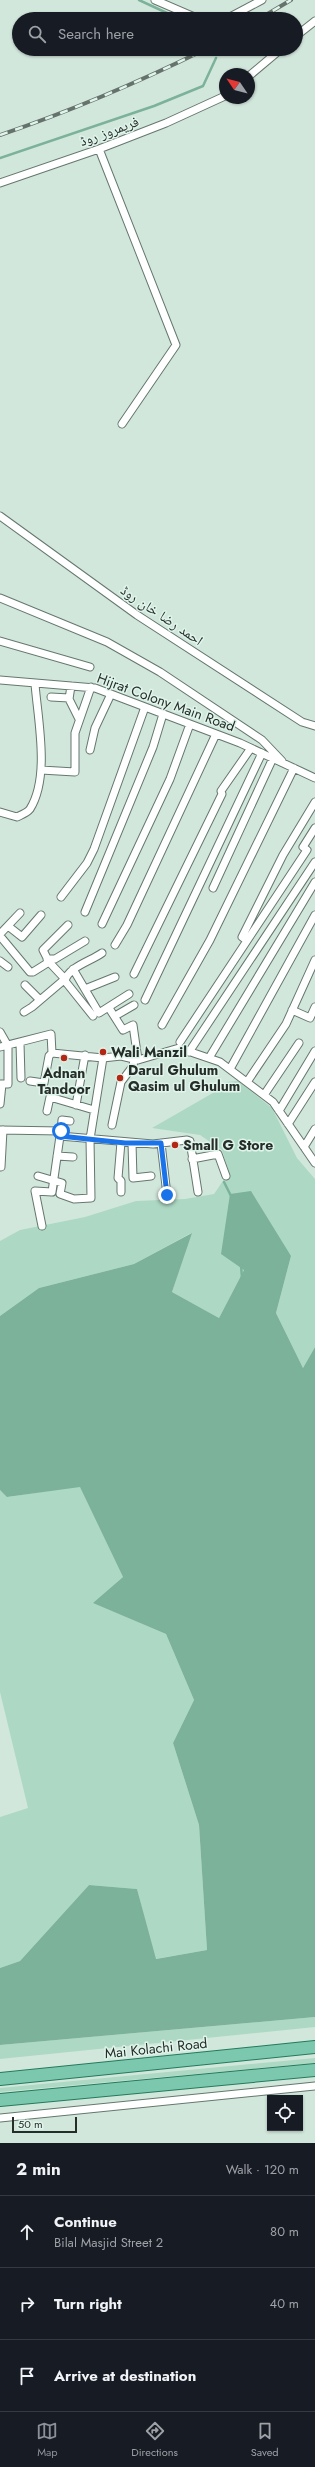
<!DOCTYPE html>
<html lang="en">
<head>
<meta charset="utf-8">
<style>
  body { margin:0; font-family:Jost,"Noto Naskh Arabic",sans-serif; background:#20242c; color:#f1f3f6 }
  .controls { position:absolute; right:12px; bottom:12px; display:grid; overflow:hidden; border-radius:0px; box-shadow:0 1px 3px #0004 }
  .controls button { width:36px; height:36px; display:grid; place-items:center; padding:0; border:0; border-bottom:1px solid #363941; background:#171b24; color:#f1f3f6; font:20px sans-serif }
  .compass { position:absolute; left:219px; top:68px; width:36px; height:36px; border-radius:50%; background:#171b24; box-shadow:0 1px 3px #0004; rotate:305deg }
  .scale { position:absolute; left:12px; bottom:10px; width:65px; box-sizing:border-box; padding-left:4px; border:2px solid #262d29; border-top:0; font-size:11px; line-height:14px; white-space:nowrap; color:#262d29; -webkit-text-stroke:3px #dff4ea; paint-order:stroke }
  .stop { position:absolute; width:12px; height:12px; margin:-9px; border:3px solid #1a73e8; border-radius:50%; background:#fff }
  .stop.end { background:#1a73e8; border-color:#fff; box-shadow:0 1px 4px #0008 }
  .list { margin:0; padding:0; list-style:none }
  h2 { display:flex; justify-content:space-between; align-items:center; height:52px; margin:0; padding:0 16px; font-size:17px }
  h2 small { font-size:13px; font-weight:400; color:#9ea1a6 }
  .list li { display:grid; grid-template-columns:26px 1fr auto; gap:12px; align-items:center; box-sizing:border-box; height:72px; padding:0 16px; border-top:1px solid #363941 }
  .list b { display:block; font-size:15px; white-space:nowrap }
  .list p { margin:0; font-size:13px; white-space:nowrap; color:#9ea1a6 }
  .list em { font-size:13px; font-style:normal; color:#9ea1a6 }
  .icon { flex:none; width:22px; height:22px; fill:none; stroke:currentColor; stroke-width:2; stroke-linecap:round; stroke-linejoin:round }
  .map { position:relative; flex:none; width:315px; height:2143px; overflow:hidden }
  .search { position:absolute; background:#171b24; box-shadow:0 1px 3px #0004; left:12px; right:12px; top:12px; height:44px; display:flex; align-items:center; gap:10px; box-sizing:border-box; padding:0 14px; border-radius:22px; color:#9ea1a6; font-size:15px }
  .sheet { height:268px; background:#171b24 }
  nav { display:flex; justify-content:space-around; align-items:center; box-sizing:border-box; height:56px; border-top:1px solid #363941; background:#171b24; font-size:11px; color:#9ea1a6 }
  nav a { display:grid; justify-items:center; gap:2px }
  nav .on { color:#8c9099 }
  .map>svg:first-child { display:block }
  .green { fill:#add9c4 }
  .water { fill:#7bb299 }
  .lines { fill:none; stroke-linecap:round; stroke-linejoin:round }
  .stream { stroke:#7bb299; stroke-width:2.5 }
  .minor-casing { stroke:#65776e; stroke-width:9 }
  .primary-casing { stroke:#247a5c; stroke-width:14 }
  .minor { stroke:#fff; stroke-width:7 }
  .primary { stroke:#7bc8ae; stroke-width:12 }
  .rail-casing { stroke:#66726c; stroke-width:4 }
  .rail { stroke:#dff4ea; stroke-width:2.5; stroke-dasharray:8; stroke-linecap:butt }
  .route { stroke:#1a73e8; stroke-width:5 }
  .poi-dot { fill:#b42714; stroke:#dff4ea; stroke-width:1.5 }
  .labels { text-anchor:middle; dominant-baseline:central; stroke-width:3; stroke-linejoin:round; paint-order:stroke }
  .street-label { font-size:14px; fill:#262d29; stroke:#dff4ea }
  .poi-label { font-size:14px; font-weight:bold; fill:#262d29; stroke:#dff4ea; text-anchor:start }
</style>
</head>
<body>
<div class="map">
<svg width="315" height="2143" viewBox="0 0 315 2143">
  <rect width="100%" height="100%" fill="#d2e7dc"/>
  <path class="green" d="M238,1081L272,1108L297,1158L315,1179V1347L303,1368L276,1313L291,1256L244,1270L219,1318L172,1292L191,1233L134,1264L39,1288L0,1316V1241L20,1230L85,1217L136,1201L185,1199L214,1194L229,1172L222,1150L200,1135L152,1128L218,1090L226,1082Z
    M80,1486L123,1577L94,1603L166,1634L194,1700L173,1743L199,1825L207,1950L155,1959L137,1889L89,1885L20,1961L0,1968V1817L28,1808L0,1692V1490L8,1497Z
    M315,2017V2027L0,2059V2045Z
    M315,2058V2063L0,2092V2088Z"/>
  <path class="water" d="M251,1191L291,1256L276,1313L303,1368L315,1347V2017L0,2045V1968L20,1961L89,1885L137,1889L156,1959L207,1950L199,1825L173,1743L194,1700L166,1634L93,1603L123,1577L80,1487L7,1497L0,1490V1316L39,1288L134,1264L192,1233L172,1292L219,1318L244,1270L221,1254L230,1194Z"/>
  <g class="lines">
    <path class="stream" d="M139,0L180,19
      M0,158L154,106L203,86L216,58
      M224,1182L231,1196
      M241,1265L242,1278"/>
    <g class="minor-casing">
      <path id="minor" d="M155,0L199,19
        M226,19L262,0
        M296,36L315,21
        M249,76L281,49
        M99,149L176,345L122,424
        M0,183L99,149L166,123L225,96
        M0,516L137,615L302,722L315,726
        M0,598L107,642L160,672L262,740L282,761
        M0,641L90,667
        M0,680L95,688L240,743L315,778
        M71,686L69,699L79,719
        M51,697L69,698
        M90,750L95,728L111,694
        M41,770L75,772V733L91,687
        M0,812L17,817C21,815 27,813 30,809C50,777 38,721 35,684
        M213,888L273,758
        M61,897L87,863L94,849L145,707
        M85,912L153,747L163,714
        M102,924L170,779L190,724
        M8,926L22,937L41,915
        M0,934L20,913
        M0,936L30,972H33L49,962
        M246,940L242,937L283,855L315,802
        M115,945L127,925L216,734
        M47,959H55L85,941
        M0,961L8,967
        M73,969L99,1013L129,994
        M134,974L222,794L221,791L251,748
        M25,985L40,1000
        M85,989L115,977
        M145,1000L262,753
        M109,1008L123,1030L133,1025L138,1060
        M292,1010L310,1018L315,1007
        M24,1012L32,1007L65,979L49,962L43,950L68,925
        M93,1016L65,981C68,967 91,961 102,953
        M115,1016L134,1005
        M162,1025L210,940L294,768
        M0,1032L8,1046V1084H0
        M180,1042L307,850L303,847L315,828
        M20,1043L21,1078
        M0,1047L51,1034L52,1053L103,1058L121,1056L138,1060L179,1048L220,1062L273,1102L315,1163
        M189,1052L315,862
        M209,1058L315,882
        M230,1069L315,915
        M30,1081L44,1083L49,1056L52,1053
        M247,1082L286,1024L315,960
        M264,1095L299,1043
        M0,1104L2,1084
        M76,1105L85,1055
        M47,1111L50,1097L94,1110
        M279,1111L315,1051
        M288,1124L315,1082
        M112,1125L121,1082L133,1066L134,1059
        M0,1130L61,1131L60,1136L153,1144L187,1140L190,1141L198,1192
        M61,1131L62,1120L70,1121
        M121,1142L118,1178L121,1181V1192
        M132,1143L133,1178L151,1176
        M161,1143L167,1195
        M304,1147L315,1129
        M57,1156L73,1157
        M192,1159L218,1154L226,1176
        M1,1167L3,1130
        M38,1176L62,1183L60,1194L74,1199L91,1198L90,1139L103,1058
        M42,1226L35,1191L52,1192L60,1136
        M0,2118L315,2086"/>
    </g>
    <g class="primary-casing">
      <path id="primary" d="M0,2079L315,2047
        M0,2100L315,2070"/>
    </g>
    <use href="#minor" class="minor"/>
    <use href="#primary" class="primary"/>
    <g class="rail-casing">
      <path id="rail" d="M259,19L291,0
        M0,135C71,111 139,82 206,49"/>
    </g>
    <use href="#rail" class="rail"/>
  </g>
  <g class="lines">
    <path class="route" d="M61,1131L60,1136L125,1143H161L167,1195"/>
  </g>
  <g class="poi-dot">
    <circle cx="103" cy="1052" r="4"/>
    <circle cx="64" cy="1058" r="4"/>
    <circle cx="120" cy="1078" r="4"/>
    <circle cx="175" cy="1145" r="4"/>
  </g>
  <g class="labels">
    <g class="street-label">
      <text transform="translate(109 131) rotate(-20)">فریمروز روڈ</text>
      <text transform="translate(162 615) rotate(34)">احمد رضا خان روڈ</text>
      <text transform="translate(166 702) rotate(20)">Hijrat Colony Main Road</text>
      <text transform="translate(156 2048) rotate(-6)">Mai Kolachi Road</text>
    </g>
    <g class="poi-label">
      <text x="111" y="1052">Wali Manzil</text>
      <text x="128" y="1070">Darul Ghulum<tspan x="128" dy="16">Qasim ul Ghulum</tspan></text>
      <text x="64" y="1073" text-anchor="middle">Adnan<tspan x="64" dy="16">Tandoor</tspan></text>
      <text x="183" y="1145">Small G Store</text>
    </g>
  </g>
</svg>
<div class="controls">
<button><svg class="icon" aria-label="locate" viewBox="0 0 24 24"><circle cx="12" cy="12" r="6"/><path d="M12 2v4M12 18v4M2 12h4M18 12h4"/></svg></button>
</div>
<svg class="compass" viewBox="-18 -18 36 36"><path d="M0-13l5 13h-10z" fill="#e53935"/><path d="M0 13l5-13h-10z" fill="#9ea1a6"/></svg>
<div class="scale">50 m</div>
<div class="stop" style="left:61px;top:1131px"></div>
<div class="stop end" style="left:167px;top:1195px"></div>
<div class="search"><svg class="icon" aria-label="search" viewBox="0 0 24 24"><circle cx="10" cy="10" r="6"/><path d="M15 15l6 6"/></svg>Search here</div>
</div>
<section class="sheet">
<h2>2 min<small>Walk · 120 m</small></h2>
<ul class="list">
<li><svg class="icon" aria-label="ahead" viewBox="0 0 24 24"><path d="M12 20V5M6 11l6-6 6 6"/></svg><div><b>Continue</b><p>Bilal Masjid Street 2</p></div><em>80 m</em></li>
<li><svg class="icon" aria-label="right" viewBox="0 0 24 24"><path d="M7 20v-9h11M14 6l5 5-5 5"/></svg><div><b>Turn right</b></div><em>40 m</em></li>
<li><svg class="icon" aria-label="arrive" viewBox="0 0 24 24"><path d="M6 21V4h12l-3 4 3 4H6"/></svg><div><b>Arrive at destination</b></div></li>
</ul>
</section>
<nav>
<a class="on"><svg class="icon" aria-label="map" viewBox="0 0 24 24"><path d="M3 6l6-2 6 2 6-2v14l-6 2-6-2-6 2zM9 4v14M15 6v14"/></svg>Map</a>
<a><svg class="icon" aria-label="directions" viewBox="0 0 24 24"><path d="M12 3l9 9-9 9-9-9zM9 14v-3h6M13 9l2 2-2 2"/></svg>Directions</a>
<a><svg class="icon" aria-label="saved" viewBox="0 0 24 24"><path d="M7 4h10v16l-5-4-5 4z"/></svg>Saved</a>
</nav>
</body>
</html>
